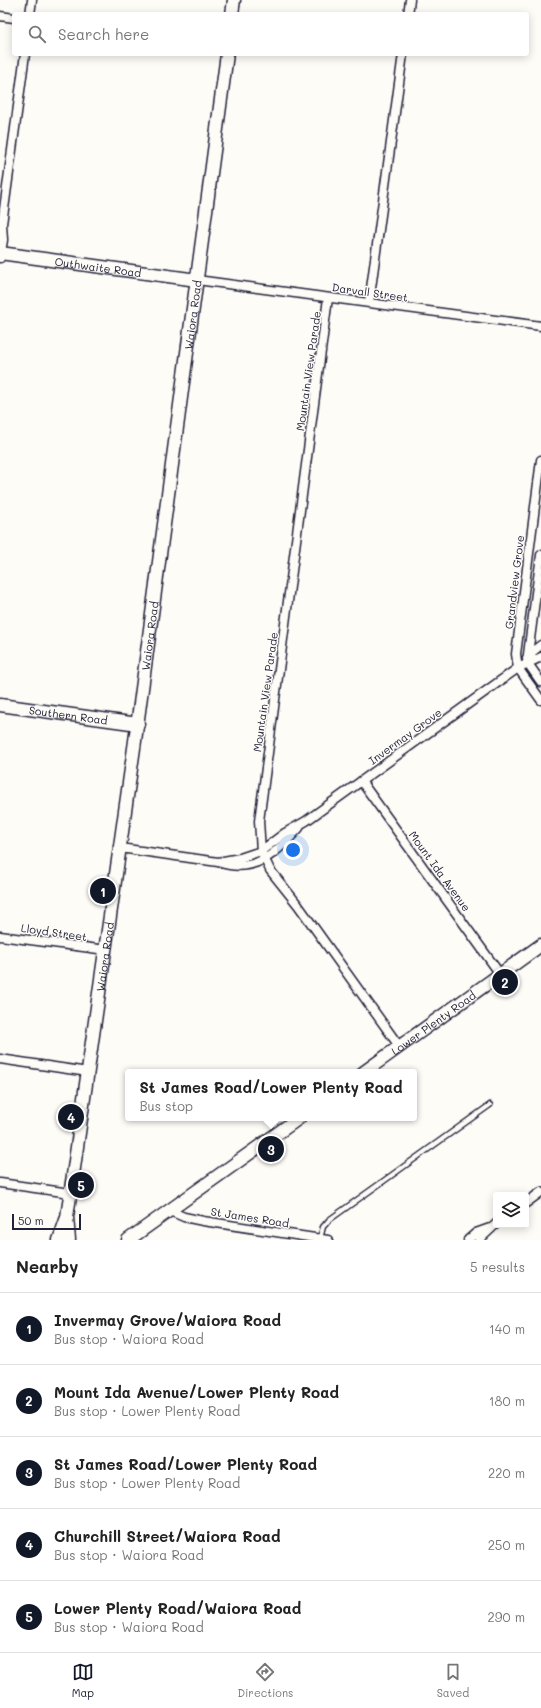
<!DOCTYPE html>
<html lang="en">
<head>
<meta charset="utf-8">
<style>
  body { margin:0; font-family:Mali,sans-serif; background:#f2f2f2; color:#222 }
  .controls { position:absolute; right:12px; bottom:12px; display:grid; overflow:hidden; border-radius:4px; box-shadow:0 2px 10px #0003 }
  .controls button { width:36px; height:36px; display:grid; place-items:center; padding:0; border:0; border-bottom:1px solid #e0e0e0; background:#fff; color:#222; font:20px sans-serif }
  .scale { position:absolute; left:12px; bottom:10px; width:69px; box-sizing:border-box; padding-left:4px; border:2px solid #22223b; border-top:0; font-size:11px; line-height:14px; white-space:nowrap; color:#22223b; -webkit-text-stroke:3px #fdfcf7; paint-order:stroke }
  .you { position:absolute; left:293px; top:850px; width:14px; height:14px; margin:-10px; border:3px solid #fff; border-radius:50%; background:#1a73e8; box-shadow:0 0 0 6px #1a73e833 }
  .badge { display:grid; place-items:center; width:26px; height:26px; border-radius:50%; background:#111827; color:#fff; font-size:13px; font-weight:700 }
  .pin { position:absolute; translate:-50% -50%; border:2px solid #fff; box-shadow:0 1px 4px #0006 }
  .popup { position:absolute; left:125px; top:1069px; width:292px; height:52px; box-sizing:border-box; display:grid; place-content:center; border-radius:4px; background:#fff; filter:drop-shadow(0 1px 3px #0005); font-size:13px; white-space:nowrap; color:#767676 }
  .popup b { font-size:15px; color:#222 }
  .popup::after { content:''; position:absolute; left:50%; top:100%; margin-left:-8px; border:8px solid transparent; border-top-color:#fff }
  .list { margin:0; padding:0; list-style:none }
  h2 { display:flex; justify-content:space-between; align-items:center; height:52px; margin:0; padding:0 16px; font-size:17px }
  h2 small { font-size:13px; font-weight:400; color:#767676 }
  .list li { display:grid; grid-template-columns:26px 1fr auto; gap:12px; align-items:center; box-sizing:border-box; height:72px; padding:0 16px; border-top:1px solid #e0e0e0 }
  .list b { display:block; font-size:15px; white-space:nowrap }
  .list p { margin:0; font-size:13px; white-space:nowrap; color:#767676 }
  .list em { font-size:13px; font-style:normal; color:#767676 }
  .icon { flex:none; width:22px; height:22px; fill:none; stroke:currentColor; stroke-width:2; stroke-linecap:round; stroke-linejoin:round }
  .map { position:relative; flex:none; width:541px; height:1240px; overflow:hidden }
  .search { position:absolute; background:#fff; box-shadow:0 2px 10px #0003; left:12px; right:12px; top:12px; height:44px; display:flex; align-items:center; gap:10px; box-sizing:border-box; padding:0 14px; border-radius:4px; color:#767676; font-size:15px }
  .sheet { height:412px; background:#fff }
  nav { display:flex; justify-content:space-around; align-items:center; box-sizing:border-box; height:56px; border-top:1px solid #e0e0e0; background:#fff; font-size:11px; color:#767676 }
  nav a { display:grid; justify-items:center; gap:2px }
  nav .on { color:#111827 }
  .map>svg:first-child { display:block }
  .lines { fill:none; stroke-linecap:round; stroke-linejoin:round }
  .lane-casing { stroke:#22223b; stroke-width:7 }
  .street-casing { stroke:#22223b; stroke-width:11 }
  .secondary-casing { stroke:#22223b; stroke-width:15 }
  .lane { stroke:#fdfcf7; stroke-width:4 }
  .street { stroke:#fdfcf7; stroke-width:8 }
  .secondary { stroke:#fdfcf7; stroke-width:12 }
  .labels { text-anchor:middle; dominant-baseline:central; stroke-width:3; stroke-linejoin:round; paint-order:stroke }
  .street-label { font-size:11px; fill:#22223b; stroke:#fdfcf7 }
</style>
</head>
<body>
<div class="map">
<svg width="541" height="1240" viewBox="0 0 541 1240">
  <rect width="100%" height="100%" fill="#fdfcf7"/>
  <filter id="ink" filterUnits="userSpaceOnUse"><feTurbulence type="fractalNoise" baseFrequency=".025" numOctaves="2"/><feDisplacementMap in="SourceGraphic" scale="8" xChannelSelector="R" yChannelSelector="G"/><feConvolveMatrix kernelMatrix="1 2 1 2 8 2 1 2 1" color-interpolation-filters="sRGB"/></filter>
  <g filter="url(#ink)">
    <g class="lines">
      <g class="lane-casing">
        <path id="lane" d="M320,1239L323,1227L329,1220L490,1105"/>
      </g>
      <g class="street-casing">
        <path id="street" d="M30,14L32,0
          M408,14L410,0
          M0,16L14,18
          M0,258L3,240L2,224L25,54
          M197,280L541,326
          M328,298L259,821L261,851L270,870L298,905L399,1046
          M369,303L403,54
          M541,460L516,654L518,668L541,700
          M541,555L527,662L541,682
          M527,658L532,652L541,645
          M361,781L500,974
          M120,848L218,862C255,875 276,853 299,828
          M218,862L240,858L261,851L285,833L306,821L518,668L541,657
          M0,936L106,950
          M0,1059L88,1072
          M0,1183L70,1193
          M526,1203L541,1192
          M170,1211L184,1217L203,1221L328,1240
          M468,1240L476,1233L490,1228
          M479,1240L496,1224"/>
      </g>
      <g class="secondary-casing">
        <g id="secondary">
          <path d="M232,14L234,0"/>
          <path id="s1" d="M0,253L197,280"/>
          <path id="s2" d="M0,705L138,724"/>
          <path id="s3" d="M364,1072L541,945"/>
          <path d="M59,1240L66,1220"/>
          <path id="s4" d="M69,1240L67,1217L135,741L227,54"/>
          <path d="M128,1240L299,1118"/>
        </g>
      </g>
      <use href="#lane" class="lane"/>
      <use href="#street" class="street"/>
      <use href="#secondary" class="secondary"/>
    </g>
  </g>
  <g class="labels">
    <g class="street-label">
      <text stroke="none"><textPath href="#s1" startOffset="99">Outhwaite Road</textPath></text>
      <text transform="translate(370 292) rotate(8)">Darvall Street</text>
      <text stroke="none"><textPath href="#s4" startOffset="934">Waiora Road</textPath></text>
      <text transform="translate(308 371) rotate(-82)">Mountain View Parade</text>
      <text transform="translate(514 582) rotate(-83)">Grandview Grove</text>
      <text stroke="none"><textPath href="#s4" startOffset="610">Waiora Road</textPath></text>
      <text transform="translate(265 692) rotate(-82)">Mountain View Parade</text>
      <text stroke="none"><textPath href="#s2" startOffset="69">Southern Road</textPath></text>
      <text transform="translate(405 736) rotate(-36)">Invermay Grove</text>
      <text transform="translate(440 871) rotate(54)">Mount Ida Avenue</text>
      <text transform="translate(54 932) rotate(8)">Lloyd Street</text>
      <text stroke="none"><textPath href="#s4" startOffset="286">Waiora Road</textPath></text>
      <text stroke="none"><textPath href="#s3" startOffset="85">Lower Plenty Road</textPath></text>
      <text transform="translate(250 1217) rotate(9)">St James Road</text>
    </g>
  </g>
</svg>
<div class="controls">
<button><svg class="icon" aria-label="layers" viewBox="0 0 24 24"><path d="M12 4l9 5-9 5-9-5zM3 14l9 5 9-5"/></svg></button>
</div>
<div class="scale">50 m</div>
<div class="you"></div>
<div class="pin badge" style="left:103px;top:891px">1</div>
<div class="pin badge" style="left:505px;top:982px">2</div>
<div class="pin badge" style="left:271px;top:1149px">3</div>
<div class="popup"><b>St James Road/Lower Plenty Road</b>Bus stop</div>
<div class="pin badge" style="left:71px;top:1117px">4</div>
<div class="pin badge" style="left:81px;top:1185px">5</div>
<div class="search"><svg class="icon" aria-label="search" viewBox="0 0 24 24"><circle cx="10" cy="10" r="6"/><path d="M15 15l6 6"/></svg>Search here</div>
</div>
<section class="sheet">
<h2>Nearby<small>5 results</small></h2>
<ul class="list">
<li><span class="badge">1</span><div><b>Invermay Grove/Waiora Road</b><p>Bus stop · Waiora Road</p></div><em>140 m</em></li>
<li><span class="badge">2</span><div><b>Mount Ida Avenue/Lower Plenty Road</b><p>Bus stop · Lower Plenty Road</p></div><em>180 m</em></li>
<li><span class="badge">3</span><div><b>St James Road/Lower Plenty Road</b><p>Bus stop · Lower Plenty Road</p></div><em>220 m</em></li>
<li><span class="badge">4</span><div><b>Churchill Street/Waiora Road</b><p>Bus stop · Waiora Road</p></div><em>250 m</em></li>
<li><span class="badge">5</span><div><b>Lower Plenty Road/Waiora Road</b><p>Bus stop · Waiora Road</p></div><em>290 m</em></li>
</ul>
</section>
<nav>
<a class="on"><svg class="icon" aria-label="map" viewBox="0 0 24 24"><path d="M3 6l6-2 6 2 6-2v14l-6 2-6-2-6 2zM9 4v14M15 6v14"/></svg>Map</a>
<a><svg class="icon" aria-label="directions" viewBox="0 0 24 24"><path d="M12 3l9 9-9 9-9-9zM9 14v-3h6M13 9l2 2-2 2"/></svg>Directions</a>
<a><svg class="icon" aria-label="saved" viewBox="0 0 24 24"><path d="M7 4h10v16l-5-4-5 4z"/></svg>Saved</a>
</nav>
</body>
</html>
